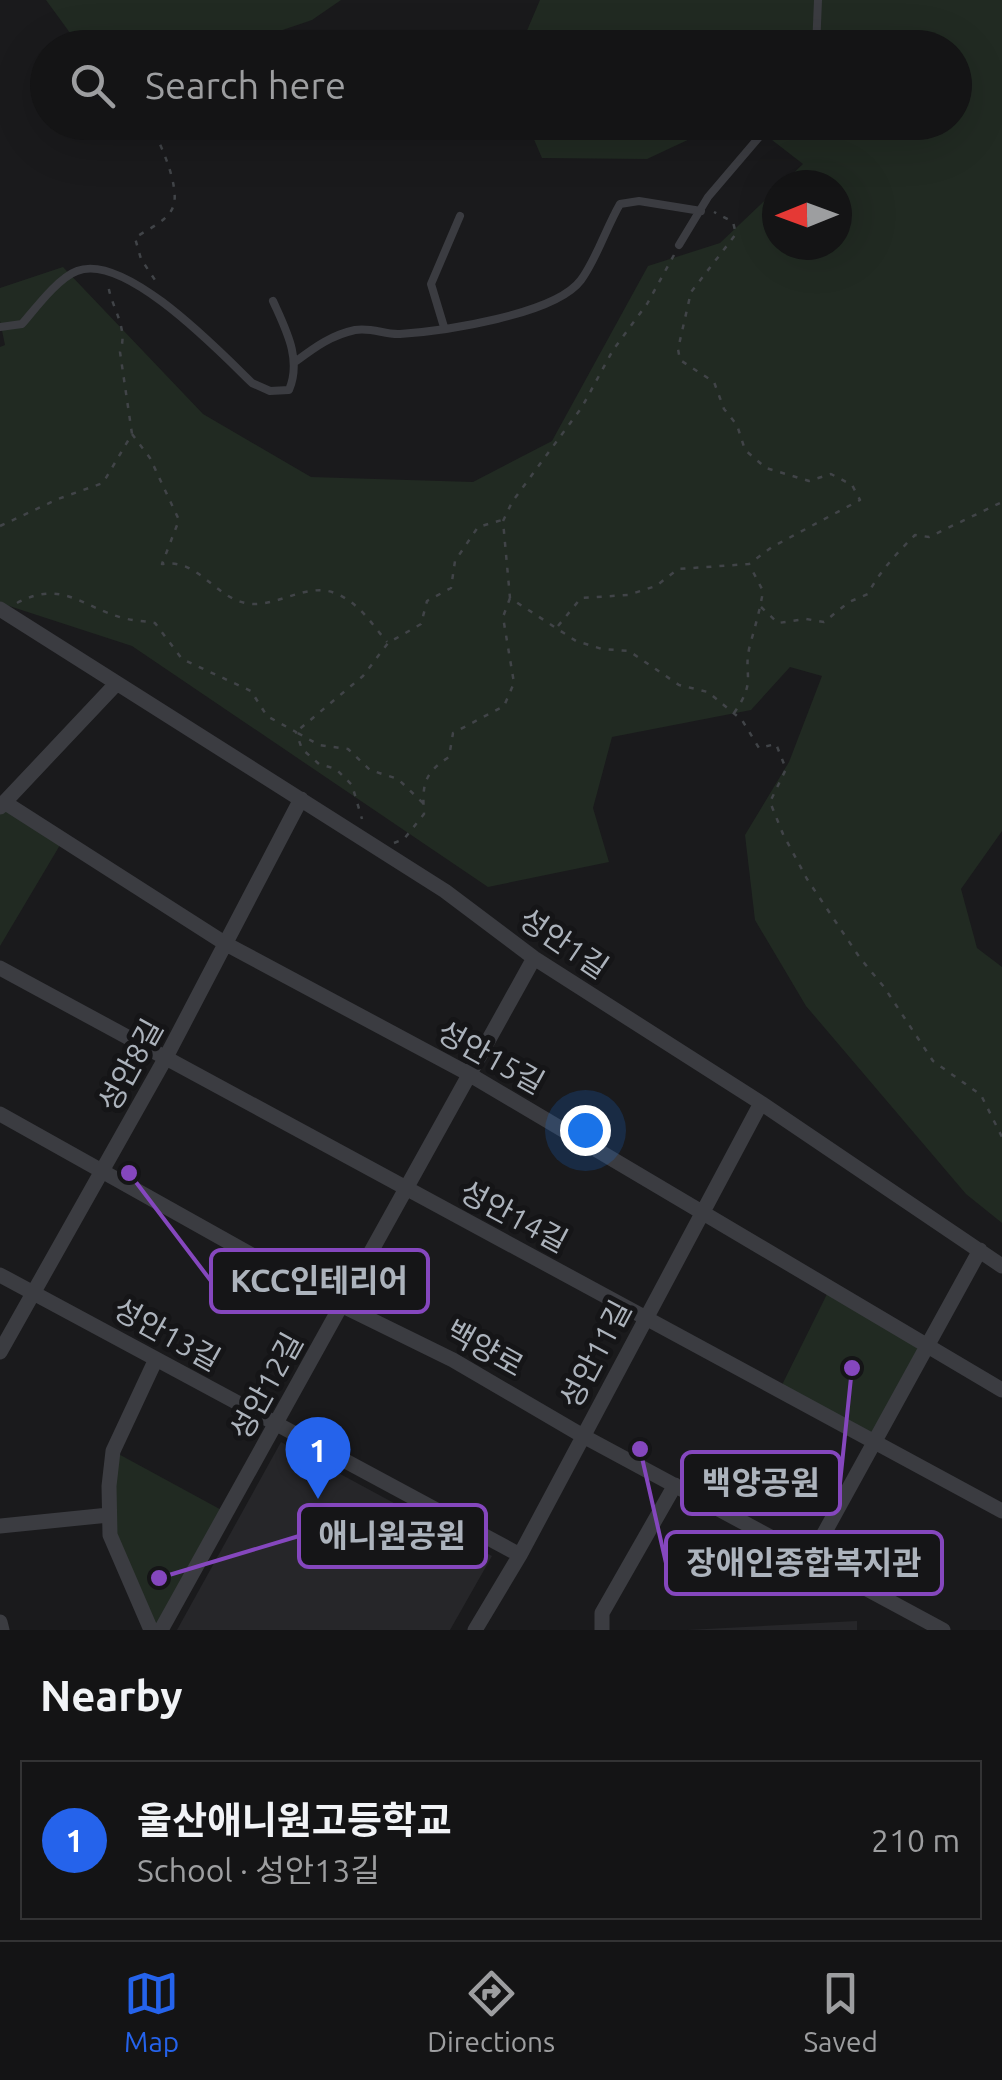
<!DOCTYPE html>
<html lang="en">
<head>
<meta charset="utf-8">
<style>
  body { margin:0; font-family:Ubuntu,"Noto Sans KR",sans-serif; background:#212122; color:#f1f3f6 }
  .compass { position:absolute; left:762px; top:170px; width:90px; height:90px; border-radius:50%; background:#141415; box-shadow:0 10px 40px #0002; rotate:269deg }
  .you { position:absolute; left:585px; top:1130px; width:35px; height:35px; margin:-25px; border:8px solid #fff; border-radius:50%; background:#1a73e8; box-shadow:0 0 0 15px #1a73e833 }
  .badge { display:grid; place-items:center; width:65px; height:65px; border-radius:50%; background:#2563eb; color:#fff; font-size:32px; font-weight:700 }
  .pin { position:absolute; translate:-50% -82px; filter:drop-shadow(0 2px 5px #0008) }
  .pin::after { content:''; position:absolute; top:52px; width:35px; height:30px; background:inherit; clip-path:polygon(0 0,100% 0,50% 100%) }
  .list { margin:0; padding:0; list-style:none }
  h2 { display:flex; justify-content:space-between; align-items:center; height:130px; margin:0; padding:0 40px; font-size:42px }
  h2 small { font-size:32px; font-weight:400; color:#9d9ea0 }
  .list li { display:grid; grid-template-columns:65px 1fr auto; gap:30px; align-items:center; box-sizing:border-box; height:160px; margin:0 20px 20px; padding:0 20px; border:2px solid #333334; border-radius:0px }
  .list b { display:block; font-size:38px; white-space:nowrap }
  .list p { margin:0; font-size:32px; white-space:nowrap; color:#9d9ea0 }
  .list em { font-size:32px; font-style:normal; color:#9d9ea0 }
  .icon { flex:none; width:55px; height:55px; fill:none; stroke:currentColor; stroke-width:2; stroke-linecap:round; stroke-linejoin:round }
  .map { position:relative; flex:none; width:1002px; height:1630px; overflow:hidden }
  .search { position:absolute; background:#141415; box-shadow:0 10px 40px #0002; left:30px; right:30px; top:30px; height:110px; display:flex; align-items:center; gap:25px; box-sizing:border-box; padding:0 35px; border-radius:55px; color:#9d9ea0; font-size:38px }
  .sheet { height:310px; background:#141415 }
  nav { display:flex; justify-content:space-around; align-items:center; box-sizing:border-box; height:140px; border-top:2px solid #333334; background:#141415; font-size:28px; color:#9d9ea0 }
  nav a { display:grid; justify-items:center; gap:5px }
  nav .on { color:#2563eb }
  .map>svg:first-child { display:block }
  .built { fill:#262629 }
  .green { fill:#212a22 }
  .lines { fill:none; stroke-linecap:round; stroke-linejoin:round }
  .path { stroke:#414448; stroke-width:2.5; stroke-dasharray:5 8; stroke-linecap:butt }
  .service { stroke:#3b3c41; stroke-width:8 }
  .minor { stroke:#3b3c41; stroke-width:15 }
  .labels { text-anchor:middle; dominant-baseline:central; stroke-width:10; stroke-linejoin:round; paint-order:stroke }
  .street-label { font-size:30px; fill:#acb3bc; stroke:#151517 }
  .leader { fill:none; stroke:#8547be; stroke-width:4 }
  .callout-dot { fill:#8547be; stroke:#151517; stroke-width:4 }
  .callout { fill:#151517; stroke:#8547be; stroke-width:4 }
  .callout-label { font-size:32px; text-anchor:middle; font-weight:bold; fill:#acb3bc }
</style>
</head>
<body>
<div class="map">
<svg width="1002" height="1630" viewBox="0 0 1002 1630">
  <rect width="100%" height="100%" fill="#1a1a1c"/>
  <path class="built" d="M281,1442L492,1556L450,1630H177Z
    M857,1621V1630H687Z"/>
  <path class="green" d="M46,0H341L312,20L265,36L247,47L81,48Z
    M540,0H1002V831L961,889L977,948L1002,967V1223L966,1194L806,1006L755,920L745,835L789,762L822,676L790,667L751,710L612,737L593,808L609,862L488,887L132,646L0,603V347L5,345L0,321V288L63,267L203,414L311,477L473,482L552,441L648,266L720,243L777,189V245H837V185H781L803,164L750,123L954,122V48L520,47Z
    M527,123H724L647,159L542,158Z
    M0,807L63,840L0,946Z
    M831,1286L925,1345L874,1444L779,1391Z
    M113,1451L227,1513L161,1630H151L110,1535Z"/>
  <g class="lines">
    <path class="path" d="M148,122C159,138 181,188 173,207C167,222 147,229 135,238L141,259L159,286
      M674,255L647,304L613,350L582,407L512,502L503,521L510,598L576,641L602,649L629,651L679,685L708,692L742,720L759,748L776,744L786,769L770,802L783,834L807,879L860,958L884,987L933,1061L981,1095L1002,1137
      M132,434L150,458L179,520L162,564C197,558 214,596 245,603C275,610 307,580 337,594C360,604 371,623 387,642
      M0,526L58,499L103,483L132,434L120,352C129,327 111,308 108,284
      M17,603C62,579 82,607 123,618C134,621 145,621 155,623L182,659L251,691L267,716L296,732L302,749L319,764L336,769L352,785L362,819
      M761,607L778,623L806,619L824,622L849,602L868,594C879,572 897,553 915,535L929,537L1002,502
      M558,626L581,598L628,595L656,586L678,569L749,564L772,547L860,500L852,485L831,474L809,481L766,468L745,450L737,425L724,409L714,382L680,360L678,349L691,292L736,234L733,222L714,212
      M734,713C758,679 742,676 750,645C755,627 760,610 763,591L750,566
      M423,803L398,779L370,770L348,749L319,745L296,732L363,676L388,643L421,624L427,601L451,588L455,561L478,527L502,520
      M394,843L404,839L424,814C422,784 424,773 449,757L453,733L504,706L514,683L503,617L510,598"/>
    <path class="service" d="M816,48L818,0
      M679,245L708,197L772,122
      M0,327L22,324C35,309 58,278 77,271C125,252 220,352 252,383L270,391L289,390C302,359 286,330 273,301
      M444,327L431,284L460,216
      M295,362C314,348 331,335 355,330C372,327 385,335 400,334C443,331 555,315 581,280C597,258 606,228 620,204L639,201L701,211"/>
    <path class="minor" d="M0,609L445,891L534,958L761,1103L1002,1266
      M4,802L226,944L467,1073L1002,1390
      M0,807L116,684
      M0,968L1002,1511
      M0,1114L343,1306L453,1360L583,1436L943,1630
      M0,1275L520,1555
      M0,1352L165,1059L301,799
      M0,1526L109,1515
      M810,1559L980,1250
      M0,1622L2,1630
      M151,1630L110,1535L109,1486L113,1451L156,1359
      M161,1630L534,958
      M475,1630L520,1555L761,1103
      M602,1630V1613L675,1485"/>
  </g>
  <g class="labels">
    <g class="street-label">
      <text transform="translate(564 943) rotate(34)">성안1길</text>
      <text transform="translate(491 1057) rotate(29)">성안15길</text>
      <text transform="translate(130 1065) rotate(-61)">성안8길</text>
      <text transform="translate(514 1216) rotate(28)">성안14길</text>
      <text transform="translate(167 1334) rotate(29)">성안13길</text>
      <text transform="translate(485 1348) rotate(29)">백양로</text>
      <text transform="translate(595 1354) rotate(-62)">성안11길</text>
      <text transform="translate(266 1386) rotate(-61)">성안12길</text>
    </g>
  </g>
  <path class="leader" d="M129 1173L211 1281M852 1368L840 1483M159 1578L299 1536M640 1449L666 1563"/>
  <g class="callout-dot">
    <circle cx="129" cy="1173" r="10"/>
    <circle cx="852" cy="1368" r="10"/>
    <circle cx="159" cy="1578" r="10"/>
    <circle cx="640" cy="1449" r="10"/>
  </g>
  <g class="callout">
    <rect x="211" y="1250" width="217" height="62" rx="10"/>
    <rect x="682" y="1452" width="158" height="62" rx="10"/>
    <rect x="299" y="1505" width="187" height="62" rx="10"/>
    <rect x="666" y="1532" width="276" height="62" rx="10"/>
  </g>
  <g class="callout-label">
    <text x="319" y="1292">KCC인테리어</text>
    <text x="761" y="1494">백양공원</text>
    <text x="392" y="1547">애니원공원</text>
    <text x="804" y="1574">장애인종합복지관</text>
  </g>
</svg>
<svg class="compass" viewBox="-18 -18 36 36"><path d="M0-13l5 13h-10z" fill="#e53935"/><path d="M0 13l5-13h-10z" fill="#9d9ea0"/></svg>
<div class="you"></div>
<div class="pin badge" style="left:318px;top:1499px">1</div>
<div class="search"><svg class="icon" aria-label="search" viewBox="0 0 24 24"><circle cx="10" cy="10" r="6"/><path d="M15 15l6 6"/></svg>Search here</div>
</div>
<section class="sheet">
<h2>Nearby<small></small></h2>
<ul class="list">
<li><span class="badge">1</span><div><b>울산애니원고등학교</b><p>School · 성안13길</p></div><em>210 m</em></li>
</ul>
</section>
<nav>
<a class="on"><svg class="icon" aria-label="map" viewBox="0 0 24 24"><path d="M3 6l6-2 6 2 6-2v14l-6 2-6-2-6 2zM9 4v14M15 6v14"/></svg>Map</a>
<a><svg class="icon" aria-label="directions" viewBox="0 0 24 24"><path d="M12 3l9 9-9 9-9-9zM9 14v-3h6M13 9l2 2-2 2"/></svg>Directions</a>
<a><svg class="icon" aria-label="saved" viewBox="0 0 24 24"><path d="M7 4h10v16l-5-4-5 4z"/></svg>Saved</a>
</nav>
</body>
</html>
